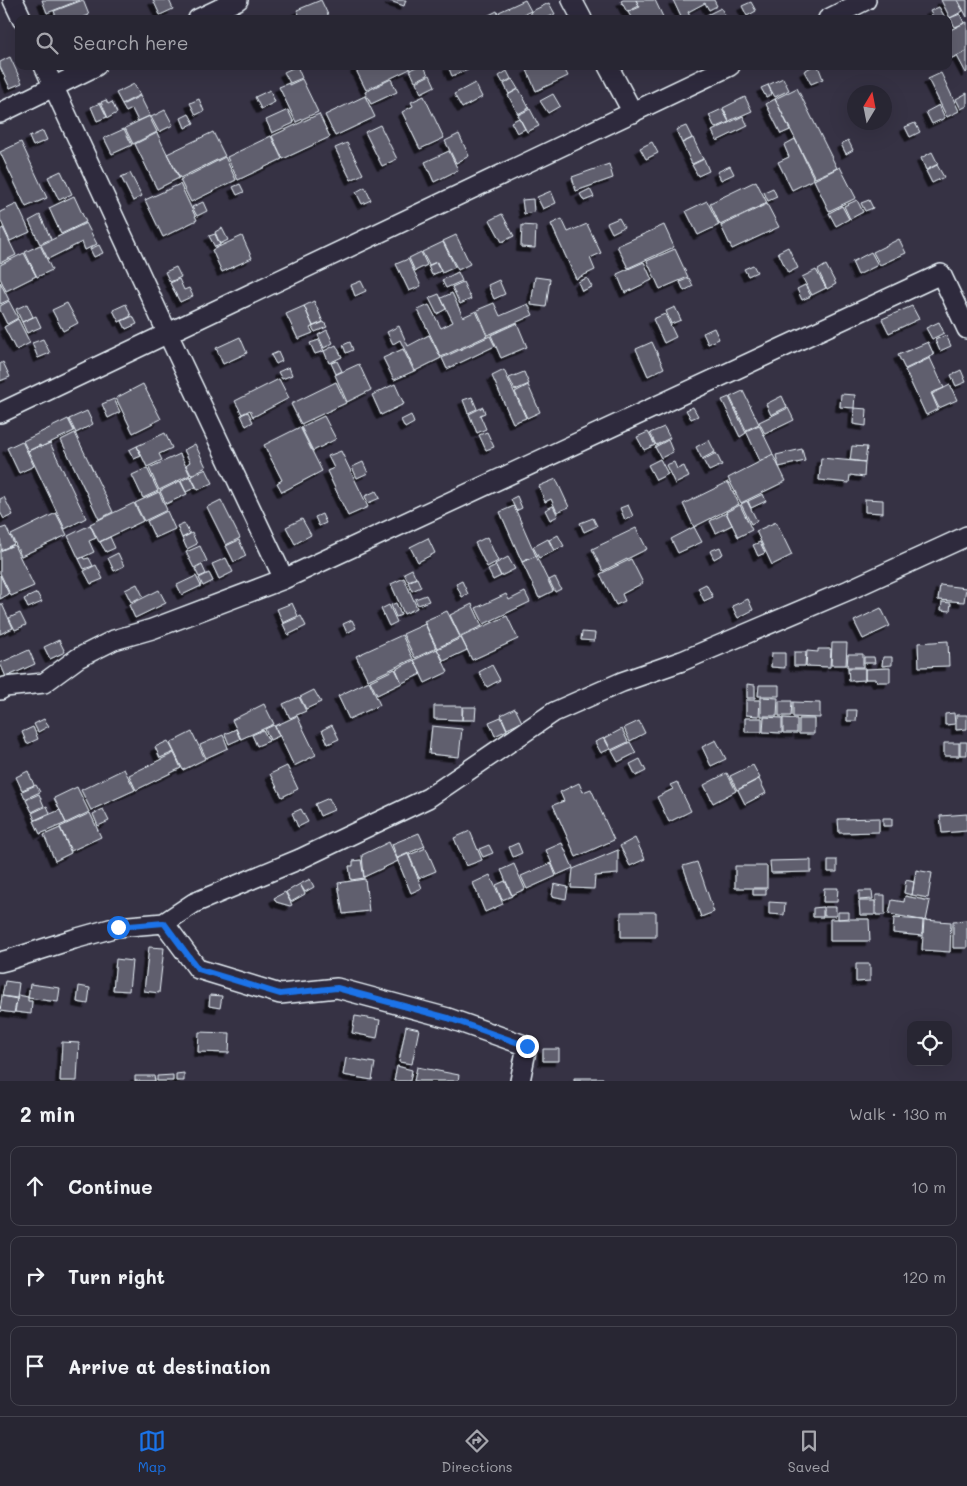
<!DOCTYPE html>
<html lang="en">
<head>
<meta charset="utf-8">
<style>
  body { margin:0; font-family:Mali,sans-serif; background:#34323f; color:#f1f3f6 }
  .controls { position:absolute; right:15px; bottom:15px; display:grid; overflow:hidden; border-radius:10px; box-shadow:0 5px 20px #0002 }
  .controls button { width:45px; height:45px; display:grid; place-items:center; padding:0; border:0; border-bottom:1px solid #44434e; background:#282633; color:#f1f3f6; font:25px sans-serif }
  .compass { position:absolute; left:847px; top:85px; width:45px; height:45px; border-radius:50%; background:#282633; box-shadow:0 5px 20px #0002; rotate:10deg }
  .stop { position:absolute; width:15px; height:15px; margin:-11px; border:4px solid #1a73e8; border-radius:50%; background:#fff }
  .stop.end { background:#1a73e8; border-color:#fff; box-shadow:0 1px 5px #0008 }
  .list { margin:0; padding:0; list-style:none }
  h2 { display:flex; justify-content:space-between; align-items:center; height:65px; margin:0; padding:0 20px; font-size:21px }
  h2 small { font-size:16px; font-weight:400; color:#a5a5ac }
  .list li { display:grid; grid-template-columns:32px 1fr auto; gap:15px; align-items:center; box-sizing:border-box; height:80px; margin:0 10px 10px; padding:0 10px; border:1px solid #44434e; border-radius:10px }
  .list b { display:block; font-size:19px; white-space:nowrap }
  .list em { font-size:16px; font-style:normal; color:#a5a5ac }
  .icon { flex:none; width:28px; height:28px; fill:none; stroke:currentColor; stroke-width:2; stroke-linecap:round; stroke-linejoin:round }
  .map { position:relative; flex:none; width:967px; height:1081px; overflow:hidden }
  .search { position:absolute; background:#282633; box-shadow:0 5px 20px #0002; left:15px; right:15px; top:15px; height:55px; display:flex; align-items:center; gap:12px; box-sizing:border-box; padding:0 18px; border-radius:10px; color:#a5a5ac; font-size:19px }
  .sheet { height:335px; background:#282633 }
  nav { display:flex; justify-content:space-around; align-items:center; box-sizing:border-box; height:70px; border-top:1px solid #44434e; background:#282633; font-size:14px; color:#a5a5ac }
  nav a { display:grid; justify-items:center; gap:2px }
  nav .on { color:#1a73e8 }
  .map>svg:first-child { display:block }
  .building { fill:#605e6e; stroke:#e8f1f8; filter:url(#shadow) }
  .lines { fill:none; stroke-linecap:round; stroke-linejoin:round }
  .street-casing { stroke:#e8f1f8; stroke-width:22 }
  .street { stroke:#2f2a3d; stroke-width:19 }
  .route { stroke:#1a73e8; stroke-width:6 }
</style>
</head>
<body>
<div class="map">
<svg width="967" height="1081" viewBox="0 0 967 1081">
  <defs>
    <filter id="shadow"><feDropShadow dx="-4.5" dy="4.5" stdDeviation="0" flood-color="#0009"/></filter>
  </defs>
  <rect width="100%" height="100%" fill="#363244"/>
  <filter id="ink" filterUnits="userSpaceOnUse"><feTurbulence type="fractalNoise" baseFrequency=".02" numOctaves="2"/><feDisplacementMap in="SourceGraphic" scale="10" xChannelSelector="R" yChannelSelector="G"/><feConvolveMatrix kernelMatrix="1 2 1 2 8 2 1 2 1" color-interpolation-filters="sRGB"/></filter>
  <g filter="url(#ink)">
    <path class="building" d="M42,0H80L47,13Z
      M83,0L89,15L79,19H57L54,11Z
      M153,0H169L173,9L160,15Z
      M321,0L330,19H301L297,10Z
      M390,0H406L404,6L390,1Z
      M525,0L531,11L514,19H502L499,12Z
      M623,0H636L639,6L627,12L621,1Z
      M636,0H655L664,19H632L628,12L640,7Z
      M673,0H714L717,6L709,10L705,3L688,12L690,17L682,19Z
      M941,0H957L963,11L950,18Z
      M958,0H967V17Z
      M751,2L756,11L747,16L742,6Z
      M549,3L555,14L545,19H534L530,12Z
      M939,7L946,19H934L930,11Z
      M721,8L727,19H709L707,15Z
      M497,11L500,19H481Z
      M960,14L964,23L955,27L950,18Z
      M967,22V51L948,60V31Z
      M967,51V72L966,73L957,56Z
      M10,57L22,83L10,88L0,67V62Z
      M297,66L302,78L290,83L284,72Z
      M358,66H409L410,69L366,90L355,68Z
      M418,66H424L428,75L415,81L410,70Z
      M448,66H467L468,70L452,76Z
      M535,66H563L568,76L536,91L527,70Z
      M813,66H818L823,79L811,84L804,71Z
      M507,71L511,79L503,83L499,76Z
      M941,73L959,111L947,117L928,79Z
      M430,75L435,86L421,93L416,82Z
      M783,78L789,90L775,97L768,85Z
      M302,79L318,112L296,122L279,87L289,83V85Z
      M391,79L397,92L371,104L365,92Z
      M512,79L518,89L509,94L504,84Z
      M475,83L482,97L462,108L454,94Z
      M134,84L140,95L122,104L116,93Z
      M768,85L772,94L766,97L761,88Z
      M797,88L837,168L815,178L775,99Z
      M519,89L529,108L518,114L508,95Z
      M270,90L275,102L261,109L255,97Z
      M967,93V106L961,109L956,99Z
      M553,94L560,106L548,113L540,101Z
      M140,96L150,116L138,121L132,109L126,112L122,105Z
      M365,96L375,117L335,136L325,115Z
      M424,96L444,138L420,149L402,112L413,106L411,102Z
      M745,97L752,111L729,121L723,108Z
      M199,99L204,111L196,115L190,103Z
      M775,99L790,130L781,134L766,104Z
      M106,100L108,104L112,102L117,113L108,118L101,102Z
      M100,103L107,117L97,121L91,107Z
      M939,105L945,118L932,124L926,112Z
      M530,109L539,126L527,132L518,115Z
      M722,109L729,122L715,128L709,115Z
      M165,110L173,125L159,132L151,117Z
      M288,110L294,123L272,133L266,120Z
      M189,114L194,123L185,128L181,118Z
      M319,114L330,137L283,159L272,136Z
      M149,116L157,132L133,144L125,128Z
      M743,116L748,126L717,141L712,131Z
      M519,118L525,129L517,133L511,122Z
      M915,123L920,132L910,137L905,127Z
      M380,125L397,159L382,166L365,132Z
      M686,126L692,138L682,143L676,130Z
      M124,129L132,145L112,154L104,138Z
      M43,131L47,140L33,146L29,137Z
      M213,132L225,156L180,178L167,154Z
      M157,133L179,178L157,189L135,144Z
      M459,134L469,156L456,163L445,141Z
      M271,136L282,159L238,180L227,157Z
      M693,138L703,159L692,164L682,143Z
      M795,139L814,179L792,190L778,162L789,157L784,145Z
      M848,140L853,150L846,154L841,144Z
      M21,142L47,198L26,207L0,152Z
      M652,142L658,153L646,159L640,148Z
      M347,143L363,174L351,180L335,148Z
      M449,151L458,170L434,182L425,162Z
      M932,152L938,164L926,170L921,158Z
      M225,157L236,180L191,202L180,180Z
      M704,159L709,171L698,176L692,165Z
      M609,164L613,178L576,191L572,177Z
      M937,165L944,177L932,183L926,171Z
      M730,166L734,174L721,180L717,172Z
      M840,167L856,198L829,211L814,180Z
      M61,171L72,194L59,200L48,177Z
      M130,173L142,196L133,201L121,177Z
      M756,181L767,203L720,225L710,203Z
      M180,184L197,220L163,237L145,200Z
      M240,184L244,192L237,195L233,187Z
      M365,187L371,200L362,204L356,192Z
      M773,188L777,197L768,201L764,192Z
      M590,189L594,197L584,201L580,194Z
      M551,191L556,203L543,209L537,197Z
      M74,196L86,222L61,234L49,208Z
      M533,199L534,212L524,214L522,200Z
      M857,200L863,212L850,219L844,206Z
      M869,200L873,208L865,211L861,203Z
      M707,201L719,225L698,235L686,211Z
      M203,202L207,211L197,216L192,207Z
      M17,204L30,232L10,241L0,219V212Z
      M767,204L779,227L732,249L721,226Z
      M842,206L849,219L836,226L829,213Z
      M502,214L514,236L502,242L490,220Z
      M40,215L51,239L40,244L29,221Z
      M619,218L624,227L612,233L607,223Z
      M562,219L568,232L587,224L601,253L590,258L595,270L576,279L551,224Z
      M86,223L97,244L85,250L82,242L48,259L41,245Z
      M522,225L536,226L535,248L521,247Z
      M664,225L674,247L628,268L617,246Z
      M3,228L16,255L0,263V230Z
      M222,228L228,240L220,244L215,232Z
      M215,234L220,245L215,247L209,236Z
      M456,235L470,264L458,270L443,241Z
      M242,236L252,258L222,272L212,250Z
      M899,239L906,253L880,265L873,252Z
      M443,242L455,267L442,273L436,262L429,265L422,252Z
      M40,245L52,270L37,277L25,252Z
      M99,245L103,253L94,257L90,249Z
      M788,247L798,268L788,273L778,252Z
      M675,249L688,277L660,289L647,261Z
      M421,252L427,265L415,271L409,258Z
      M871,252L878,265L858,275L852,262Z
      M24,253L36,276L6,291L0,278V265Z
      M408,259L421,286L409,291L396,264Z
      M437,262L441,271L432,275L428,266Z
      M644,262L652,280L625,293L617,274Z
      M753,265L757,272L748,276L744,269Z
      M826,265L836,284L827,289L818,270Z
      M176,267L181,277L170,282L165,272Z
      M816,270L826,288L812,295L802,277Z
      M458,272L462,281L446,288L442,280Z
      M535,277L550,279L546,307L531,305Z
      M587,278L592,287L582,291L578,282Z
      M689,278L693,286L684,291L680,282Z
      M179,279L184,290L189,288L193,296L180,302L170,283Z
      M499,280L505,294L494,299L488,285Z
      M361,281L366,291L355,296L351,285Z
      M0,282L9,300L0,304Z
      M463,282L471,299L460,304L452,287Z
      M805,285L811,296L802,300L797,289Z
      M452,293L463,317L476,311L487,336L441,357L418,310L429,305L441,328L453,322L441,298Z
      M439,294L446,309L437,314L429,298Z
      M9,301L18,318L7,324L0,310V306Z
      M314,301L323,322L313,326L304,306Z
      M67,303L78,323L63,331L52,310Z
      M494,303L500,316L528,304L533,315L488,335L477,310Z
      M27,304L33,317L22,322L16,309Z
      M126,304L131,316L119,322L113,310Z
      M304,306L313,326L310,328L313,333L298,339L286,314Z
      M912,306L919,319L889,333L882,319Z
      M675,307L681,320L671,324L666,311Z
      M665,314L676,337L664,343L653,319Z
      M36,316L41,327L27,333L22,322Z
      M133,316L137,324L126,329L122,321Z
      M18,319L30,343L16,350L4,327Z
      M324,322L327,327L315,332L312,327Z
      M939,322L944,333L932,339L926,328Z
      M517,323L527,347L501,358L491,335Z
      M399,326L408,346L429,335L441,358L415,371L400,340L393,344L387,332Z
      M714,328L719,339L708,344L703,333Z
      M327,330L333,343L324,348L318,335Z
      M946,335L951,346L940,351L935,340Z
      M490,336L495,346L447,369L442,358Z
      M240,337L247,353L223,364L216,348Z
      M43,339L50,353L38,358L32,343Z
      M319,340L324,351L315,354L310,343Z
      M350,342L353,350L346,353L343,345Z
      M652,342L664,368L648,376L636,349Z
      M928,342L934,355L905,369L898,355Z
      M336,345L342,357L329,363L324,351Z
      M403,349L414,371L394,380L383,358Z
      M278,352L282,361L276,364L271,355Z
      M930,358L944,388L931,393L938,409L926,415L905,370Z
      M337,361L342,371L336,374L331,363Z
      M3,362L10,377L0,381V364Z
      M359,364L371,390L347,402L335,375Z
      M289,367L292,375L282,379L278,372Z
      M504,370L526,418L513,423L492,376Z
      M961,370L966,382L956,386L951,375Z
      M524,372L529,384L515,390L509,378Z
      M279,379L289,398L253,417L250,410L242,414L235,401Z
      M336,382L346,403L301,424L291,404Z
      M143,384L161,419L133,433L116,398Z
      M395,384L404,404L381,415L372,395Z
      M528,385L540,412L527,418L515,392Z
      M950,385L957,400L939,408L932,394Z
      M743,391L759,424L746,430L730,397Z
      M841,394L855,395L854,408L840,407Z
      M782,396L787,407L771,415L766,404Z
      M472,397L477,409L468,413L463,400Z
      M729,397L746,433L740,437L722,400Z
      M114,399L120,412L108,418L102,404Z
      M483,407L485,413L480,415L486,429L477,433L469,414Z
      M693,407L698,416L691,419L686,410Z
      M788,408L794,420L765,434L759,422Z
      M854,408L867,409L866,426L853,424Z
      M87,411L93,424L76,433L69,419Z
      M248,412L253,422L246,426L241,415Z
      M411,415L414,423L405,428L401,420Z
      M324,416L336,439L313,451L301,427Z
      M68,419L74,431L41,447L40,445L28,451L23,441Z
      M759,425L773,454L760,461L746,431Z
      M300,427L322,471L282,492L277,483L282,480L264,445Z
      M664,427L670,438L656,445L650,433Z
      M487,432L494,447L486,450L479,435Z
      M648,432L655,445L644,450L637,437Z
      M75,433L113,512L99,519L61,440Z
      M165,433L172,448L159,454L162,460L147,467L137,446Z
      M668,440L673,452L661,458L655,447Z
      M709,440L715,452L702,459L696,447Z
      M22,441L34,466L19,473L7,448Z
      M50,443L86,518L65,529L28,451L40,446L41,447Z
      M195,444L206,467L191,475L186,465L190,462L184,450Z
      M137,446L141,456L134,459L129,450Z
      M852,446L867,447L865,462L850,460Z
      M802,449L805,461L779,467L776,455Z
      M341,451L368,507L348,516L327,471L334,468L328,456Z
      M716,453L722,465L709,471L703,460Z
      M180,454L190,475L159,490L149,468Z
      M773,455L786,481L741,503L728,478Z
      M821,458L865,462L864,477L850,475L849,483L819,480Z
      M660,459L668,474L656,480L648,465Z
      M363,462L368,473L357,478L352,467Z
      M674,462L677,469L684,466L689,477L675,484L666,465Z
      M147,468L158,491L143,498L132,475Z
      M206,469L213,483L198,490L191,476Z
      M190,476L196,487L186,492L181,481Z
      M556,479L569,507L557,512L551,499L545,502L539,486Z
      M180,481L187,494L166,504L160,491Z
      M728,482L739,504L694,527L683,504Z
      M376,491L380,498L368,503L365,496Z
      M159,492L167,510L144,521L135,503Z
      M763,494L766,501L751,508L748,501Z
      M517,496L522,508L516,511L511,499Z
      M4,497L13,515L4,519L0,512V499Z
      M865,499L883,500V513L865,512Z
      M221,500L240,538L226,545L207,507Z
      M747,501L757,521L751,524L741,504Z
      M134,503L143,521L99,542L90,524Z
      M628,505L633,516L625,520L620,508Z
      M740,505L752,530L738,537L726,512Z
      M514,506L536,556L522,562L500,512Z
      M553,506L558,516L550,520L545,510Z
      M167,511L175,529L155,538L147,521Z
      M56,513L67,535L21,556L11,535Z
      M726,513L732,525L716,533L710,521Z
      M322,514L326,523L319,526L315,517Z
      M593,518L597,526L584,532L580,523Z
      M302,519L311,535L295,544L286,527Z
      M776,522L792,555L772,565L756,531Z
      M184,523L190,534L182,538L177,526Z
      M90,525L96,538L89,541L94,552L79,559L68,536Z
      M6,527L14,544L1,550L0,529Z
      M694,527L702,542L678,553L671,539Z
      M636,528L647,549L603,571L592,549Z
      M192,533L197,544L187,549L182,538Z
      M558,535L564,546L555,550L549,540Z
      M110,537L115,548L106,552L100,542Z
      M487,537L498,561L487,567L475,543Z
      M428,538L435,553L418,562L410,547Z
      M548,539L554,551L539,558L533,547Z
      M239,540L246,556L234,562L226,546Z
      M760,542L765,553L758,556L753,545Z
      M14,545L34,586L11,596L0,573V551Z
      M200,546L207,561L194,568L186,552Z
      M720,547L723,554L714,559L710,551Z
      M118,553L124,566L114,571L108,558Z
      M536,556L553,591L539,598L522,562Z
      M83,557L84,559L89,558L93,566L84,569L79,559Z
      M508,557L515,569L501,576L495,564Z
      M226,558L233,572L219,579L212,564Z
      M631,559L643,583L622,594L625,601L616,605L600,574Z
      M96,565L103,579L91,584L84,571Z
      M202,565L206,574L199,577L195,569Z
      M496,566L501,576L493,580L488,570Z
      M412,569L416,578L408,581L404,573Z
      M209,573L213,581L203,586L199,578Z
      M0,575L9,594L0,599Z
      M196,576L201,586L182,595L177,585Z
      M555,577L561,589L555,592L549,580Z
      M404,578L417,608L404,614L391,584Z
      M417,578L421,587L412,591L408,582Z
      M462,581L468,594L462,597L456,584Z
      M137,584L143,596L131,602L125,590Z
      M706,584L713,597L704,601L698,588Z
      M940,585L966,588L964,602L938,600Z
      M159,590L166,603L135,618L129,605Z
      M525,592L530,602L484,624L476,608L506,594L509,600Z
      M37,593L42,602L28,608L24,599Z
      M426,595L429,601L418,605L415,599Z
      M748,599L753,610L738,618L732,606Z
      M942,602L951,603L950,611L941,610Z
      M292,603L298,616L283,623L277,609Z
      M396,603L401,615L396,617L391,605Z
      M0,604H2L13,628L0,634Z
      M472,604L482,626L460,636L450,615Z
      M389,605L397,622L389,626L381,609Z
      M881,608L890,626L863,639L854,621Z
      M447,611L460,637L437,648L424,621Z
      M20,613L26,625L15,630L9,618Z
      M301,616L306,626L288,635L283,624Z
      M507,616L518,639L472,660L461,637Z
      M352,620L356,628L347,633L343,624Z
      M425,624L436,648L415,658L403,634Z
      M582,632L595,633L594,641L581,640Z
      M402,635L413,659L368,680L356,656Z
      M461,638L467,650L444,661L437,649Z
      M59,640L65,652L50,659L44,647Z
      M948,641L949,666L919,667L918,643Z
      M832,643H847L846,665H831Z
      M437,649L448,672L425,683L414,660Z
      M818,649H831L830,667L806,666L807,651L818,652Z
      M29,650L35,664L6,677L0,663Z
      M794,652H806L805,666H794Z
      M772,653H785V668L771,667Z
      M848,654H863V667H847Z
      M864,657H874L875,663H864Z
      M883,657H892V665L882,666Z
      M414,660L421,674L402,683L396,669Z
      M492,665L500,680L487,687L479,672Z
      M848,668H865V680L849,681Z
      M890,668V682H877L876,679H865V669Z
      M395,669L402,683L377,695L370,681Z
      M369,681L380,705L349,719L338,696Z
      M747,684L755,685V698H747Z
      M759,685H779V696H758Z
      M314,690L321,702L306,709L300,697Z
      M299,697L306,711L290,718L283,704Z
      M761,697L778,698L777,716H761Z
      M746,700H760L759,716L746,715Z
      M779,701H792L791,716H779Z
      M793,702L820,703V718L793,717Z
      M264,704L274,724L241,739L232,720Z
      M434,706H462V720L434,719Z
      M463,707H476L475,720H462Z
      M515,708L522,722L507,729L501,715Z
      M847,710H857L856,721H847Z
      M954,713L955,724L945,725V714Z
      M956,715H967V729L956,730Z
      M297,716L316,755L294,766L275,726Z
      M501,717L507,730L495,736L489,722Z
      M764,717L782,718V733L763,732Z
      M745,718H762V732H745Z
      M783,718L797,719V733H783Z
      M44,719L49,726L38,732L34,724Z
      M799,719H814V734H799Z
      M639,721L645,733L630,741L624,728Z
      M274,725L279,736L270,740L265,729Z
      M332,725L339,739L328,744L322,730Z
      M432,726L462,729L459,757L429,754Z
      M33,727L38,739L27,744L22,732Z
      M236,729L240,739L229,744L225,734Z
      M622,729L628,742L611,750L605,738Z
      M263,730L269,741L257,746L252,735Z
      M192,732L205,759L183,770L170,743Z
      M223,735L228,748L206,758L200,745Z
      M604,738L610,749L601,753L595,742Z
      M716,740L726,759L711,766L702,747Z
      M168,741L174,752L160,758L155,747Z
      M630,742L636,753L618,762L612,751Z
      M960,742H967V755H960Z
      M944,743H959V756H944Z
      M174,753L181,768L136,790L129,775Z
      M640,759L646,771L636,776L630,764Z
      M753,765L760,778L737,790L730,776Z
      M287,766L298,789L282,797L270,774Z
      M124,769L135,790L91,810L81,790Z
      M28,771L34,785L22,790L16,777Z
      M727,773L736,791L713,803L704,785Z
      M759,779L766,793L745,804L738,790Z
      M677,782L691,811L669,822L657,797L673,789L670,785Z
      M579,783L583,792L591,789L614,840L576,857L553,805L564,801L560,792Z
      M36,785L40,792L25,799L22,791Z
      M77,787L89,812L66,823L54,798Z
      M39,794L44,806L32,812L26,800Z
      M329,798L334,810L320,816L315,804Z
      M47,806L50,813L35,820L32,813Z
      M103,809L109,821L98,826L93,814Z
      M301,809L308,822L298,827L292,813Z
      M60,810L66,823L40,834L34,821Z
      M90,813L101,837L71,851L60,827Z
      M967,814V831L942,833L940,816Z
      M879,818V832L839,833L838,819Z
      M883,818H892V826H883Z
      M60,828L71,853L55,861L44,835Z
      M470,831L482,860L466,866L454,838Z
      M419,833L425,846L397,858L392,844Z
      M635,838L645,859L630,866L620,846Z
      M389,842L398,861L364,877L362,855Z
      M518,843L522,853L513,857L509,847Z
      M562,843L573,868L557,875L546,850Z
      M489,845L493,853L483,857L479,849Z
      M426,848L436,871L419,878L409,855Z
      M618,850V874L595,876L594,889L571,888L573,869Z
      M408,854L422,888L411,893L397,859Z
      M361,860L364,878L351,880L349,866H353V861Z
      M811,860V872L771,873L770,861Z
      M828,860H837V872H828Z
      M697,862L714,912L701,917L683,866Z
      M551,863L556,876L527,889L521,876Z
      M514,864L525,889L512,895L501,870Z
      M735,866H767V888H735Z
      M916,870L932,873L928,898L912,895Z
      M490,875L503,904L485,912L473,883Z
      M310,879L314,887L305,892L300,884Z
      M365,879L369,911L343,914L338,883Z
      M906,880L914,882L912,895L904,893Z
      M505,881L512,896L502,900L496,885Z
      M300,884L305,894L291,902L286,892Z
      M554,884L568,887L566,899L552,896Z
      M824,888H838L837,902H823Z
      M753,889H766V895H753Z
      M859,891H872L873,899L859,900Z
      M285,892L292,905L290,906L276,902L274,898Z
      M876,895H885V915H876Z
      M905,896L930,901L926,921L889,914L892,900L904,902Z
      M859,901H875V915H860Z
      M769,902L785,903L784,915L769,914Z
      M823,907V917H813V908Z
      M824,907H836V916H824Z
      M621,912H656V937H621Z
      M838,912H849V918L838,919Z
      M894,918L923,920L922,936L893,933Z
      M830,919H869L870,941H830Z
      M924,920L951,922L950,952L922,950Z
      M967,920V948H953V921Z
      M149,947L164,948L159,993L144,991Z
      M116,959L132,961L129,991L113,990Z
      M856,964H870V981L856,982Z
      M5,981L19,983L17,998L2,996Z
      M30,984L60,988L58,1002L28,998Z
      M79,986L90,988L88,1004L77,1002Z
      M18,995L28,997V1001H32L31,1014L15,1012Z
      M210,995L222,996L220,1008L209,1006Z
      M2,996L17,999L14,1013L0,1011Z
      M355,1016L380,1020L377,1038L352,1033Z
      M406,1026L419,1029L412,1064L399,1062Z
      M199,1032L230,1033L229,1053L198,1052Z
      M62,1042L79,1043L77,1081H60Z
      M543,1049H559V1061H543Z
      M346,1058L375,1063L372,1080L343,1075Z
      M397,1066L412,1070L410,1081H394Z
      M417,1067L459,1075L458,1081H414Z
      M184,1073V1081H176V1074Z
      M173,1075V1081H157V1076Z
      M135,1076H154L155,1081H135Z
      M574,1078H603V1081H574Z"/>
    <g class="lines">
      <g class="street-casing">
        <path id="street" d="M13,0L22,19
          M572,0L582,19
          M198,19L238,0
          M828,19L866,0
          M44,66L167,332L284,579
          M608,66L633,113
          M0,113L96,66
          M0,413L730,66
          M0,690L5,687L44,683L78,658L114,640L152,629L284,579L941,274L967,329
          M164,923L198,969L280,994L337,988L448,1018L527,1046L520,1081
          M0,962L8,960L74,939L117,927L164,923L194,903L300,859L428,798L554,712L622,682L682,661L849,590L967,536"/>
      </g>
      <use href="#street" class="street"/>
    </g>
  </g>
  <g class="lines" filter="url(#ink)">
    <path class="route" d="M118,927L164,923L198,969L280,994L337,988L448,1018L527,1046"/>
  </g>
</svg>
<div class="controls">
<button><svg class="icon" aria-label="locate" viewBox="0 0 24 24"><circle cx="12" cy="12" r="6"/><path d="M12 2v4M12 18v4M2 12h4M18 12h4"/></svg></button>
</div>
<svg class="compass" viewBox="-18 -18 36 36"><path d="M0-13l5 13h-10z" fill="#e53935"/><path d="M0 13l5-13h-10z" fill="#a5a5ac"/></svg>
<div class="stop" style="left:118px;top:927px"></div>
<div class="stop end" style="left:527px;top:1046px"></div>
<div class="search"><svg class="icon" aria-label="search" viewBox="0 0 24 24"><circle cx="10" cy="10" r="6"/><path d="M15 15l6 6"/></svg>Search here</div>
</div>
<section class="sheet">
<h2>2 min<small>Walk · 130 m</small></h2>
<ul class="list">
<li><svg class="icon" aria-label="ahead" viewBox="0 0 24 24"><path d="M12 20V5M6 11l6-6 6 6"/></svg><div><b>Continue</b></div><em>10 m</em></li>
<li><svg class="icon" aria-label="right" viewBox="0 0 24 24"><path d="M7 20v-9h11M14 6l5 5-5 5"/></svg><div><b>Turn right</b></div><em>120 m</em></li>
<li><svg class="icon" aria-label="arrive" viewBox="0 0 24 24"><path d="M6 21V4h12l-3 4 3 4H6"/></svg><div><b>Arrive at destination</b></div></li>
</ul>
</section>
<nav>
<a class="on"><svg class="icon" aria-label="map" viewBox="0 0 24 24"><path d="M3 6l6-2 6 2 6-2v14l-6 2-6-2-6 2zM9 4v14M15 6v14"/></svg>Map</a>
<a><svg class="icon" aria-label="directions" viewBox="0 0 24 24"><path d="M12 3l9 9-9 9-9-9zM9 14v-3h6M13 9l2 2-2 2"/></svg>Directions</a>
<a><svg class="icon" aria-label="saved" viewBox="0 0 24 24"><path d="M7 4h10v16l-5-4-5 4z"/></svg>Saved</a>
</nav>
</body>
</html>
